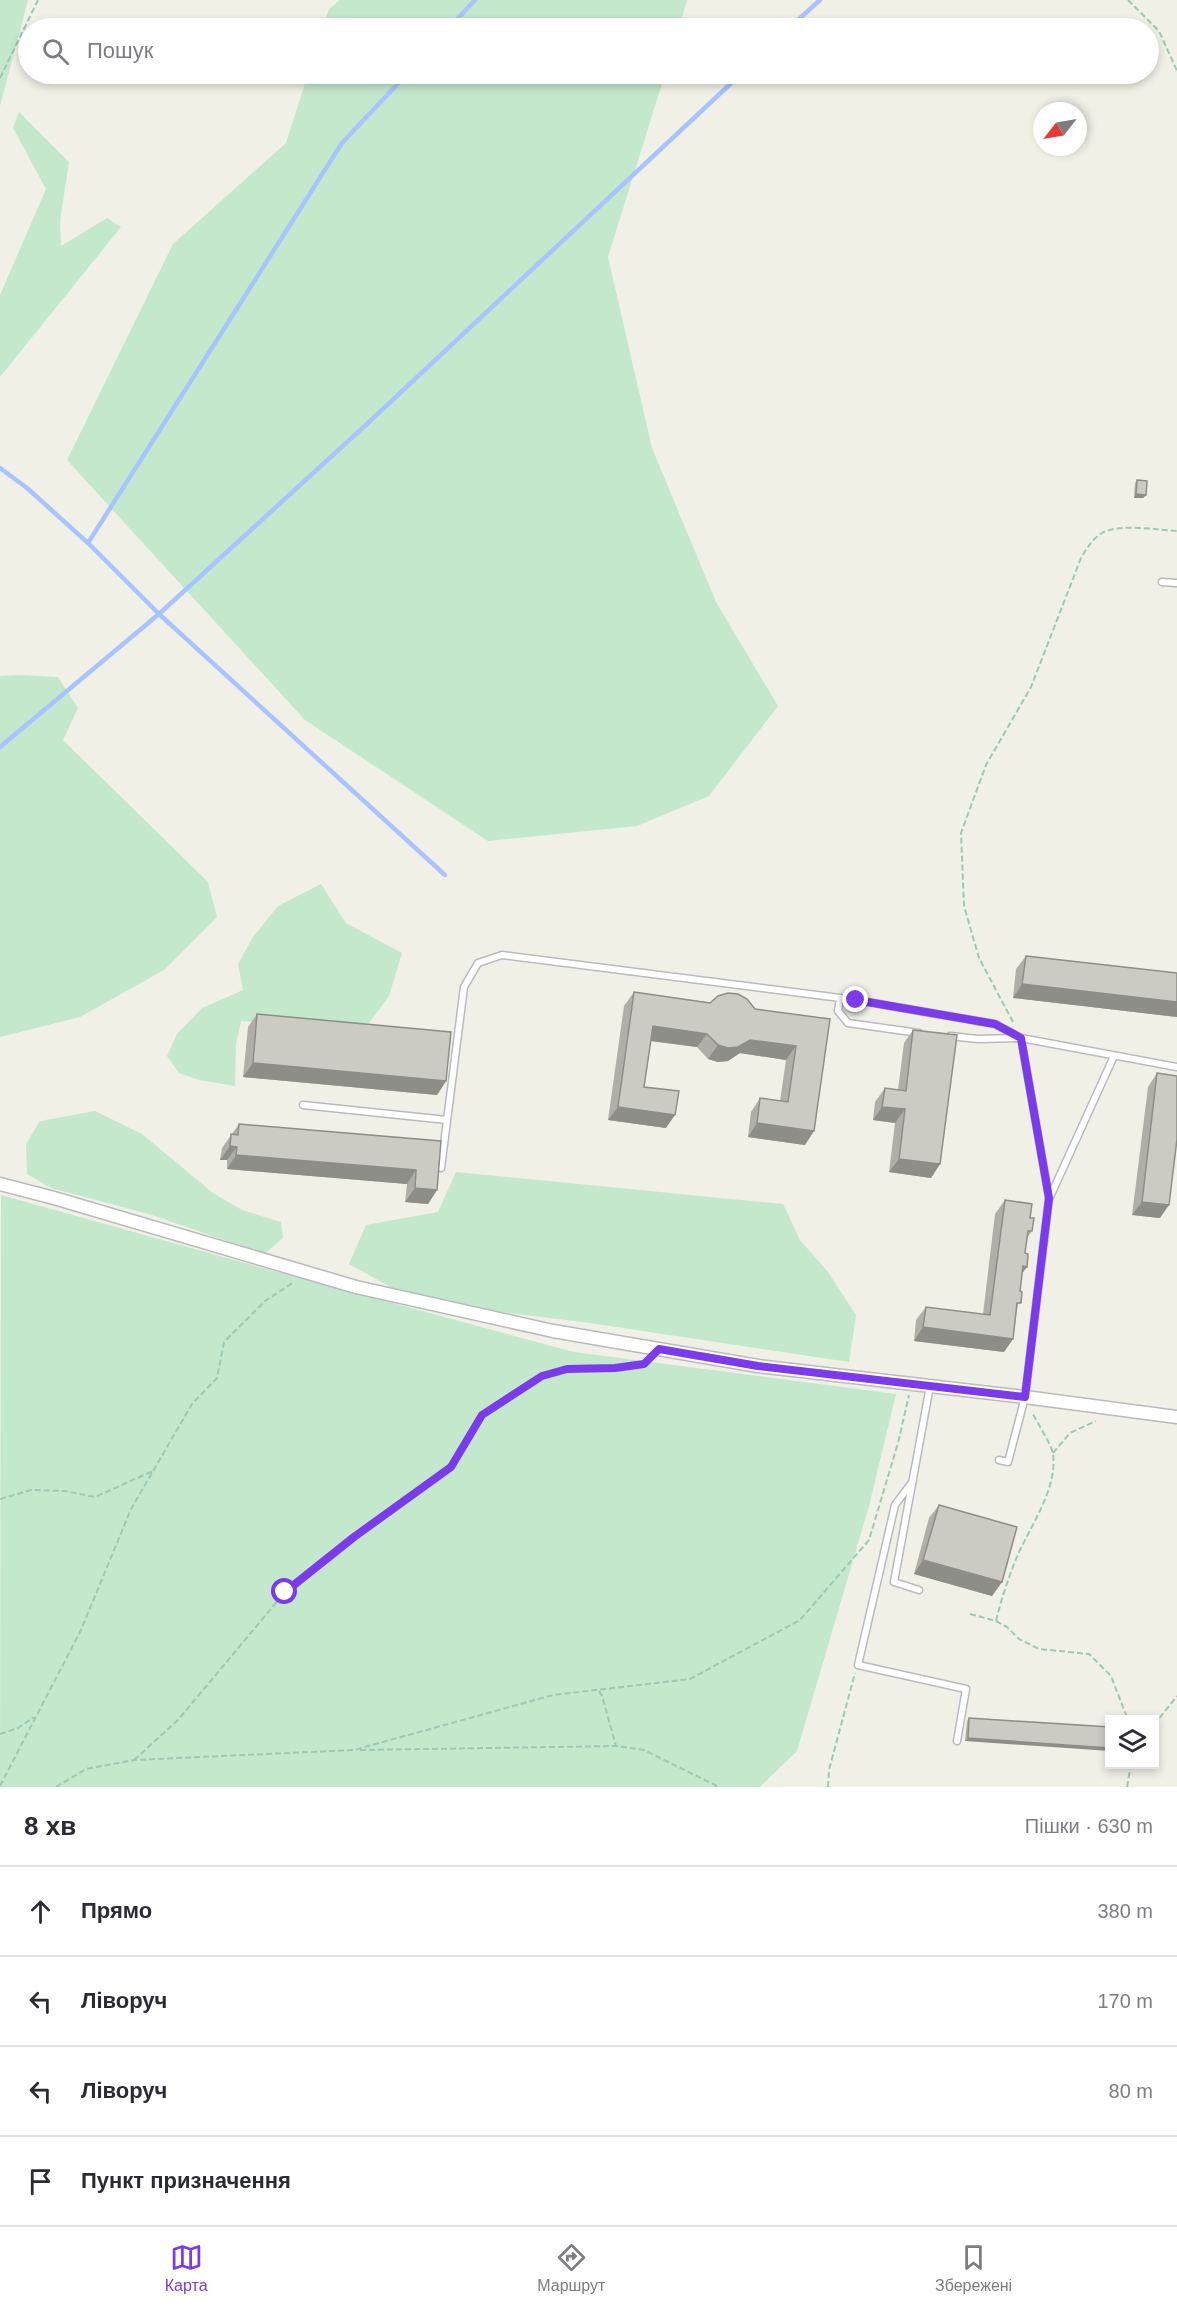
<!DOCTYPE html>
<html lang="uk">
<head>
<meta charset="utf-8">
<style>
  body { margin:0; font-family:Helvetica,sans-serif; background:#f2f2f3; color:#2b2b33 }
  .controls { position:absolute; right:18px; bottom:18px; display:grid; overflow:hidden; border-radius:0px; box-shadow:0 3px 9px #0003 }
  .controls button { width:54px; height:54px; display:grid; place-items:center; padding:0; border:0; border-bottom:2px solid #e1e1e2; background:#fff; color:#2b2b33; font:30px sans-serif }
  .compass { position:absolute; left:1033px; top:102px; width:54px; height:54px; border-radius:50%; background:#fff; box-shadow:0 3px 9px #0003; rotate:239deg }
  .stop { position:absolute; width:18px; height:18px; margin:-14px; border:4px solid #7c3aed; border-radius:50%; background:#fff }
  .stop.end { background:#7c3aed; border-color:#fff; box-shadow:0 2px 6px #0008 }
  .list { margin:0; padding:0; list-style:none }
  h2 { display:flex; justify-content:space-between; align-items:center; height:78px; margin:0; padding:0 24px; font-size:26px }
  h2 small { font-size:20px; font-weight:400; color:#7c7c81 }
  .list li { display:grid; grid-template-columns:39px 1fr auto; gap:18px; align-items:center; box-sizing:border-box; height:90px; padding:0 24px; border-top:2px solid #e1e1e2 }
  .list b { display:block; font-size:22px; white-space:nowrap }
  .list em { font-size:20px; font-style:normal; color:#7c7c81 }
  .icon { flex:none; width:33px; height:33px; fill:none; stroke:currentColor; stroke-width:2; stroke-linecap:round; stroke-linejoin:round }
  .map { position:relative; flex:none; width:1177px; height:1787px; overflow:hidden }
  .search { position:absolute; background:#fff; box-shadow:0 3px 9px #0003; left:18px; right:18px; top:18px; height:66px; display:flex; align-items:center; gap:15px; box-sizing:border-box; padding:0 21px; border-radius:33px; color:#7c7c81; font-size:22px }
  .sheet { height:438px; background:#fff }
  nav { display:flex; justify-content:space-around; align-items:center; box-sizing:border-box; height:84px; border-top:2px solid #e1e1e2; background:#fff; font-size:16px; color:#7c7c81 }
  nav a { display:grid; justify-items:center; gap:3px }
  nav .on { color:#7c3aed }
  .map>svg:first-child { display:block }
  .green { fill:#c3e8cc }
  .lines { fill:none; stroke-linecap:round; stroke-linejoin:round }
  .stream { stroke:#a8c4ff; stroke-width:4.5 }
  .lane-casing { stroke:#b9bac0; stroke-width:9 }
  .street-casing { stroke:#b9bac0; stroke-width:15 }
  .path { stroke:#9cc9b4; stroke-width:2; stroke-dasharray:6 3; stroke-linecap:butt }
  .lane { stroke:#fff; stroke-width:6 }
  .street { stroke:#fff; stroke-width:12 }
  .wall { fill:#afafa8 }
  .shaded-wall { fill:#8e8e88 }
  .building { fill:#cbcbc3; stroke:#8e8e88; stroke-width:1.5 }
  .route { stroke:#7c3aed; stroke-width:8 }
</style>
</head>
<body>
<div class="map">
<svg width="1177" height="1787" viewBox="0 0 1177 1787">
  <rect width="100%" height="100%" fill="#f0f0e7"/>
  <path class="green" d="M0,0H28L0,106Z
    M340,0H687L679,28H323L329,9Z
    M308,74H665L608,257L652,448L716,602L778,706L709,796L637,826L488,841L305,720L67,460L173,244L286,143Z
    M19,112L69,162L60,221L61,246L107,218L121,227L0,377V295L46,189L13,128Z
    M19,675L58,677L78,708L63,740L208,882L217,917L164,970L80,1017L0,1037V676Z
    M321,884L346,923L402,953L389,996L369,1023L350,1028L241,1021L236,1044L235,1086L199,1080L179,1073L167,1056L177,1034L202,1008L243,990L238,964L253,937L278,906Z
    M95,1111L142,1134L213,1193L242,1210L281,1222L283,1238L264,1254L149,1214L51,1188L27,1174L26,1144L40,1121Z
    M456,1172L783,1204L800,1240L828,1272L856,1315L849,1362L583,1322L484,1310L398,1291L349,1264L366,1225L438,1212Z
    M1,1195L263,1268L574,1352L896,1394L869,1506L797,1751L760,1787H0Z"/>
  <g class="lines">
    <path class="stream" d="M449,28L475,0
      M789,28L820,0
      M0,468L27,488L88,543L159,614L445,875
      M88,543L342,143L407,74
      M0,747L159,614L368,423L741,74"/>
    <g class="lane-casing">
      <path id="lane" d="M1162,582L1177,583
        M840,998L838,1011L848,1023L919,1033
        M950,1036L978,1039L1021,1038L1177,1067
        M303,1105L447,1120
        M441,1168L464,987L478,963L502,955L856,1000L995,1024L1021,1038L1049,1198L1025,1397L1008,1462L999,1460
        M1050,1197L1114,1056
        M913,1481L895,1505L858,1665L966,1689L957,1741
        M919,1590L894,1582L930,1386"/>
    </g>
    <g class="street-casing">
      <path id="street" d="M0,1184L54,1198L356,1287L553,1331L758,1366L1025,1397L1177,1417"/>
    </g>
    <path class="path" d="M1128,0L1159,31L1177,71
      M0,78L38,0
      M1013,1022L979,958L964,906L961,833L986,765L1031,687L1081,558C1087,548 1092,539 1102,533C1118,523 1158,530 1177,531
      M1053,1453L1070,1433L1096,1421
      M0,1499L31,1490L65,1491L95,1497L153,1471
      M970,1614L996,1621C1001,1600 1008,1579 1016,1559C1029,1528 1058,1489 1053,1454C1051,1443 1037,1423 1032,1412
      M996,1621L1007,1627L1019,1639L1039,1649L1089,1654L1111,1676L1128,1720
      M599,1691L602,1696L616,1746
      M1154,1725L1177,1696
      M0,1734L18,1728L34,1717
      M360,1750L616,1746L644,1750L719,1787
      M134,1760L178,1720L285,1592L354,1537L451,1467L482,1415L542,1376L567,1369L615,1368L644,1364L648,1360
      M0,1786L81,1630L131,1509L192,1404L217,1378L224,1342L265,1301L294,1282
      M56,1787L86,1769L134,1760L354,1750L553,1695L690,1679L800,1620L869,1540L898,1443L909,1395
      M828,1787L829,1770L855,1673
      M1127,1787L1131,1764"/>
    <use href="#lane" class="lane"/>
    <use href="#street" class="street"/>
  </g>
  <path class="wall" d="M1137,480L1146,495L1143,498H1134L1135,483Z
    M1026,956L1177,973V1017L1013,998L1016,969Z
    M634,992L830,1019L805,1145L748,1137L751,1112L760,1098L780,1101L786,1060L740,1053L728,1061L718,1062L708,1059L697,1047L651,1041L644,1087L666,1128L608,1120L624,1006Z
    M257,1014L446,1081L437,1095L243,1077L248,1027Z
    M913,1030L940,1164L931,1178L889,1172L895,1123L873,1120L875,1102L885,1088L898,1090L904,1043Z
    M1157,1073L1160,1218L1132,1215L1148,1087Z
    M239,1124L441,1141L437,1190L428,1204L405,1202L407,1184L227,1169V1160H220L222,1148Z
    M1005,1200L1030,1218L1032,1231L1027,1238L1013,1339L1004,1352L914,1341L916,1320L926,1307L983,1314L995,1214Z
    M939,1505L1002,1582L992,1596L914,1574L929,1518Z
    M969,1718L1110,1727L965,1741L967,1721Z"/>
  <path class="shaded-wall" d="M1136,494L1146,495L1143,498H1134Z
    M1022,984L1177,1002V1017L1013,998Z
    M653,1026L707,1034L697,1047L643,1040Z
    M750,1040L796,1046L786,1060L740,1053L728,1061L718,1062L708,1059L718,1045Z
    M253,1063L446,1081L437,1095L243,1077Z
    M618,1107L675,1115L666,1128L608,1120Z
    M882,1107L905,1109L895,1123L873,1120Z
    M757,1123L814,1131L805,1145L748,1137Z
    M230,1146L237,1147L227,1160H220Z
    M236,1155L416,1170L407,1184L227,1169Z
    M899,1159L940,1164L931,1178L889,1172Z
    M415,1188L437,1190L428,1204L405,1202Z
    M1142,1202L1169,1205L1160,1218L1132,1215Z
    M1023,1266L1027,1267L1017,1280Z
    M923,1327L1013,1339L1004,1352L914,1341Z
    M923,1560L1002,1582L992,1596L914,1574Z
    M968,1738L1110,1748V1751L965,1741Z"/>
  <path class="building" d="M1137,480L1147,481L1146,495L1136,494Z
    M1026,956L1177,973V1002L1022,984Z
    M634,992L710,1003L718,996L728,993L738,994L747,999L755,1009L830,1019L814,1131L757,1123L760,1098L788,1102L796,1046L750,1040L738,1047L728,1048L718,1045L707,1034L653,1026L644,1087L679,1091L675,1115L618,1107Z
    M257,1014L451,1032L446,1081L253,1063Z
    M913,1030L957,1035L940,1164L899,1159L905,1109L882,1107L885,1088L906,1091Z
    M1157,1073L1177,1076V1139L1169,1205L1142,1202Z
    M239,1124L441,1141L437,1190L415,1188L416,1170L236,1155L237,1147L230,1146L231,1134L238,1135Z
    M1005,1200L1032,1204L1030,1218H1034L1032,1231H1028L1025,1253L1028,1254L1027,1267L1023,1266L1020,1291L1022,1292L1021,1303H1017L1013,1339L923,1327L926,1307L990,1315Z
    M939,1505L1017,1527L1002,1582L923,1560Z
    M969,1718L1110,1727V1748L968,1738Z"/>
  <g class="lines">
    <path class="route" d="M285,1592L354,1537L451,1467L482,1415L542,1376L567,1369L615,1368L644,1364L659,1349L758,1366L1025,1397L1049,1198L1021,1038L995,1024L856,1000"/>
  </g>
</svg>
<div class="controls">
<button><svg class="icon" aria-label="layers" viewBox="0 0 24 24"><path d="M12 4l9 5-9 5-9-5zM3 14l9 5 9-5"/></svg></button>
</div>
<svg class="compass" viewBox="-18 -18 36 36"><path d="M0-13l5 13h-10z" fill="#e53935"/><path d="M0 13l5-13h-10z" fill="#7c7c81"/></svg>
<div class="stop" style="left:285px;top:1592px"></div>
<div class="stop end" style="left:856px;top:1000px"></div>
<div class="search"><svg class="icon" aria-label="search" viewBox="0 0 24 24"><circle cx="10" cy="10" r="6"/><path d="M15 15l6 6"/></svg>Пошук</div>
</div>
<section class="sheet">
<h2>8 хв<small>Пішки · 630 m</small></h2>
<ul class="list">
<li><svg class="icon" aria-label="ahead" viewBox="0 0 24 24"><path d="M12 20V5M6 11l6-6 6 6"/></svg><div><b>Прямо</b></div><em>380 m</em></li>
<li><svg class="icon" aria-label="left" viewBox="0 0 24 24"><path d="M17 20v-9H6M10 6l-5 5 5 5"/></svg><div><b>Ліворуч</b></div><em>170 m</em></li>
<li><svg class="icon" aria-label="left" viewBox="0 0 24 24"><path d="M17 20v-9H6M10 6l-5 5 5 5"/></svg><div><b>Ліворуч</b></div><em>80 m</em></li>
<li><svg class="icon" aria-label="arrive" viewBox="0 0 24 24"><path d="M6 21V4h12l-3 4 3 4H6"/></svg><div><b>Пункт призначення</b></div></li>
</ul>
</section>
<nav>
<a class="on"><svg class="icon" aria-label="map" viewBox="0 0 24 24"><path d="M3 6l6-2 6 2 6-2v14l-6 2-6-2-6 2zM9 4v14M15 6v14"/></svg>Карта</a>
<a><svg class="icon" aria-label="directions" viewBox="0 0 24 24"><path d="M12 3l9 9-9 9-9-9zM9 14v-3h6M13 9l2 2-2 2"/></svg>Маршрут</a>
<a><svg class="icon" aria-label="saved" viewBox="0 0 24 24"><path d="M7 4h10v16l-5-4-5 4z"/></svg>Збережені</a>
</nav>
</body>
</html>
